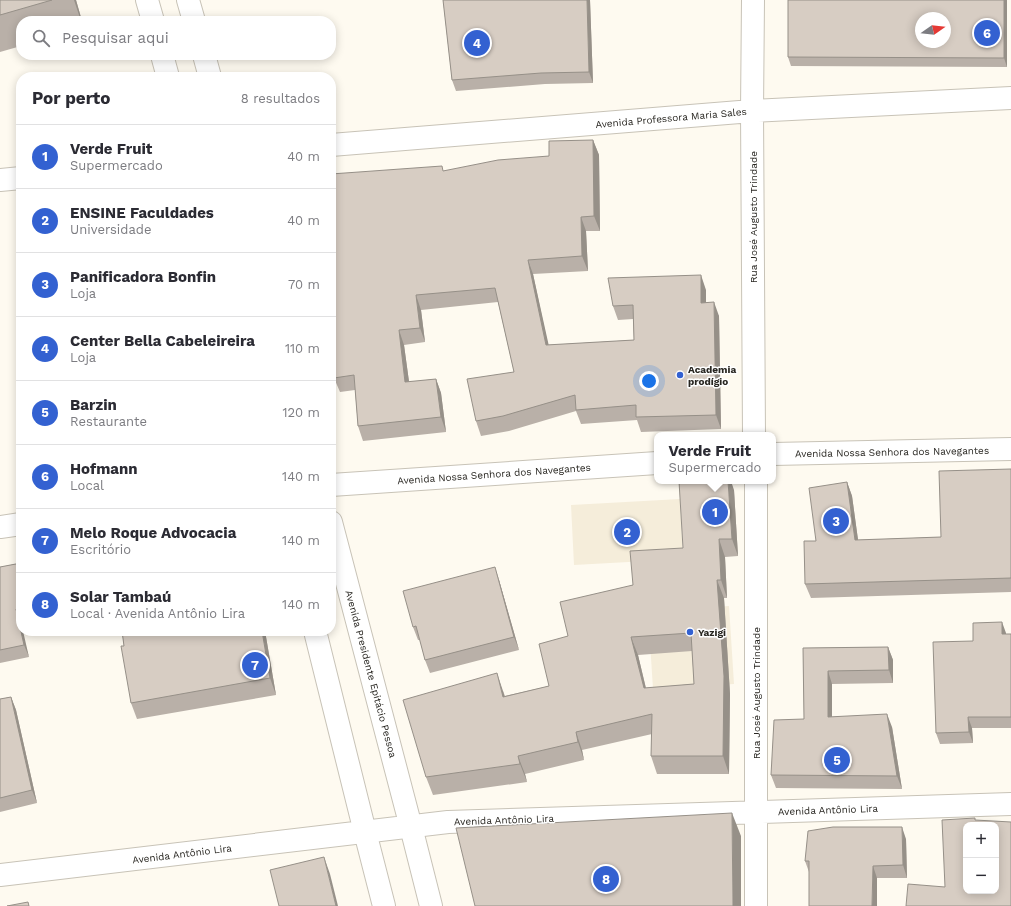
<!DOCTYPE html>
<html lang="pt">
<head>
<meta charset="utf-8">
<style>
  body { margin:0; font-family:"Work Sans",sans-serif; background:#f2f2f3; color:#2b2b33 }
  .controls { position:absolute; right:12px; bottom:12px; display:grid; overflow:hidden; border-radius:8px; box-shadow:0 2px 10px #0003 }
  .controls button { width:36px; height:36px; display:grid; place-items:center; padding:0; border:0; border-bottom:1px solid #e1e1e2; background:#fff; color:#2b2b33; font:20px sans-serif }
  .compass { position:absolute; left:915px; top:12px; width:36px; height:36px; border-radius:50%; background:#fff; box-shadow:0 2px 10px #0003; rotate:76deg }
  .you { position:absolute; left:649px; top:381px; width:14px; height:14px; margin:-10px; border:3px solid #fff; border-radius:50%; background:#1a73e8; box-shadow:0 0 0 6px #1a73e833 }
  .badge { display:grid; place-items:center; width:26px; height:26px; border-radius:50%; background:#3361d1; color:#fff; font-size:13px; font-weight:700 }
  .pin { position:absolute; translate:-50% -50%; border:2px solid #fff; box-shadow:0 1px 4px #0006 }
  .popup { position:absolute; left:654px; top:432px; width:122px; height:52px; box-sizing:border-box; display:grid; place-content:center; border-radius:8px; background:#fff; filter:drop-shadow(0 1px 3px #0005); font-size:13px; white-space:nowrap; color:#7c7c81 }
  .popup b { font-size:15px; color:#2b2b33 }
  .popup::after { content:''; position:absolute; left:50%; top:100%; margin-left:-8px; border:8px solid transparent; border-top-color:#fff }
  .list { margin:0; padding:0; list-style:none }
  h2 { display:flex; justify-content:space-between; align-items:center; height:52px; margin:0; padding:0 16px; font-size:17px }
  h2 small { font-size:13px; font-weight:400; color:#7c7c81 }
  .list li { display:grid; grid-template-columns:26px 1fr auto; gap:12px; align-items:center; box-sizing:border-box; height:64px; padding:0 16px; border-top:1px solid #e1e1e2 }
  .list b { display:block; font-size:15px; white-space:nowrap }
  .list p { margin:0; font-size:13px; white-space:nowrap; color:#7c7c81 }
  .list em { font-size:13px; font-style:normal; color:#7c7c81 }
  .icon { flex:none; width:22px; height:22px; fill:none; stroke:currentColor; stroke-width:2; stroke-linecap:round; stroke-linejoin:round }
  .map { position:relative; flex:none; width:1011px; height:906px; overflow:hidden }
  .search { position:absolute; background:#fff; box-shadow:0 2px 10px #0003; left:16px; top:16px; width:320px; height:44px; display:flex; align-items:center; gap:10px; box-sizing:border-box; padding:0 14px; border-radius:16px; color:#7c7c81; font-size:15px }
  .panel { position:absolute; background:#fff; box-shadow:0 2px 10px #0003; left:16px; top:72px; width:320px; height:564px; border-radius:16px }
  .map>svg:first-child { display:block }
  .built { fill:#f5edda }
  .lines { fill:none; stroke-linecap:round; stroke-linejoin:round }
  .minor-casing { stroke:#c8c3b7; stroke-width:24 }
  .major-casing { stroke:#c8c3b7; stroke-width:24 }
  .minor { stroke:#fff; stroke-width:22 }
  .major { stroke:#fff; stroke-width:22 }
  .wall { fill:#b9b0a8; fill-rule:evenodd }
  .shaded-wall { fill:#969088 }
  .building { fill:#d7cdc3; stroke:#969088; fill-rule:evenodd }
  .poi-dot { fill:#3361d1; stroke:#fff; stroke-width:1.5 }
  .labels { text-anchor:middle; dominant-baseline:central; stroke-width:3; stroke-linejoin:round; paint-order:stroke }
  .street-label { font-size:10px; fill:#282621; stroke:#fff }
  .poi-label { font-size:10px; font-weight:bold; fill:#282621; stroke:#fff; text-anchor:start }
</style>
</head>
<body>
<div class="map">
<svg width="1011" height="906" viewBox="0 0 1011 906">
  <rect width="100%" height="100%" fill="#fefaf0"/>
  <path class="built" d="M680,499L683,559L574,565L571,505Z
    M729,606L734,684L653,689L648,611Z"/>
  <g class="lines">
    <g class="minor-casing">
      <path id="minor" d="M411,827L431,906
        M365,832L384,906"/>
    </g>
    <g class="major-casing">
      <path id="major" d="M147,0L153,21
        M188,0L194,21
        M753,0L752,111L754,435
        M162,55L168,77
        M204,55L210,77
        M331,145L752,111L1011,98
        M0,180L21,178
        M773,454L1011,449
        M756,481V906
        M331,485L657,463
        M331,522L411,827
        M0,527L21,524
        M315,631L365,832
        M0,875L448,822L1011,804"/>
    </g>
    <use href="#minor" class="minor"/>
    <use href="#major" class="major"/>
  </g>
  <path class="wall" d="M0,0H76L82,21H21V46L0,52Z
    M443,0H590L593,83L545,84L456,91L452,80Z
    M788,0H1007V67L791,66L788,57Z
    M593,140L599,155L600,231H586L588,271L533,274L548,345L634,340L633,319L618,320L613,306L706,290V302L719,316L721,429L641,432L637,420L581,424L576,411L509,431L481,436L476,421L514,372L498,302L421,310L425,342L404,345L409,382L436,379L441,393L446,432L363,441L358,426L355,390L340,392L334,378L443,171L549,156Z
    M1011,469V592L811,598L805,584L816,541L847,482L852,496L858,540L941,537Z
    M734,490L738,556L725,557L727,598H724L730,694L729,774H657L651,756L652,734L582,750L584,760L525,774L527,782L433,795L426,777L503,691L505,696L549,686L568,636L633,585L683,548ZM692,651L694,684L646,688L638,655Z
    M21,563V631L29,657L0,663V567Z
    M499,580L519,650L430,673L425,660L420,640H418L413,627Z
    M122,631H265L276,695L137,719L131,703L124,646Z
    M1006,633V634H1011V728H972L973,743L940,744L936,733L973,641Z
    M888,647L893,660V683L832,684V717L892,727L902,789L776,788L771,775L804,719L803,648Z
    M11,697L16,710L37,803L0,812V699Z
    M906,839L907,878H877L809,872L805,861Z"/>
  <path class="shaded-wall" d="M74,0H76L82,21H81Z
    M587,0H590L593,83L589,72Z
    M1004,0H1007V67L1004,58Z
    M593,140L599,155L600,231L594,216Z
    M581,217L586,231L588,271L582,256Z
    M528,260L533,274L552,360L546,345Z
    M701,275L706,290V317L701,303Z
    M416,295L421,310L425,342L420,328Z
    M714,302L719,316L721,429L716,415Z
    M399,330L404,345L411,396L405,382Z
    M436,379L441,393L446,432L441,417Z
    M728,481H731L734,490L738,556L732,539Z
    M847,482L852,496L860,554L855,540Z
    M719,539L725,557L727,598L721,580Z
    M495,567L499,580L519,650L514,637Z
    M717,580L724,598L730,694L729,774L723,756Z
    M16,609L21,622V630Z
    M1002,622L1006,633V645L1002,634Z
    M21,631H23L29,657L24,645Z
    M262,631H265L276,695L270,678Z
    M631,637L638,655L650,706L644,688Z
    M888,647L893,660V683L889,670Z
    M828,671L832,684V730L828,717Z
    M497,673L503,691L509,714L503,697Z
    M11,697L16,710L37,803L32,790Z
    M887,714L892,727L902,789L897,776Z
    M968,717L972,728L973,743L969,732Z
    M576,732L582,750L584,760L578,742Z
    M518,756L525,774L527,782L520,764Z
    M732,813L741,836V906H733Z
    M902,827L906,839L907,878L903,865Z
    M324,857L330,874L338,906H336Z
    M873,866L877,878V906H872Z"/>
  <path class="building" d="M0,0H52L0,15Z
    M443,0H587L589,72L541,73L452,80Z
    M788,0H1004V58L788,57ZM921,18H945V42H921Z
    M593,140L594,216L581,217L582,256L528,260L546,345L634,340L633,305L613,306L608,278L701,275V303L714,302L716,415L636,417V405L576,410L575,395L503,416L476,421L467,379L514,372L495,288L416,295L420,328L399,330L405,382L436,379L441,417L358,426L354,375L334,378L331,354V174L442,166L443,171L498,160L549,156V141Z
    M1011,469V578L805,584L804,541H816L809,488L847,482L855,540L941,537L939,471Z
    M679,481H728L732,539H719L721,580H717L724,676L723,756H651L652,714L576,732L578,742L518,756L520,764L426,777L403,700L497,673L503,697L549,686L539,644L568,636L560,602L633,585L630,551L683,548ZM691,633L694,684L644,688L631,637Z
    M21,563V608L16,609L24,645L0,650V567Z
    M495,567L514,637L425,660L416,626L413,627L403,591Z
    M1002,622V634H1011V717H968L969,732L936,733L933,642L973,641V623Z
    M122,631H262L270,678L131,703L121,646H124Z
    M888,647L889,670L828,671V717L887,714L897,776L771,775L774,720L804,719L803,648Z
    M11,697L32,790L0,798V699Z
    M732,813L733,906H475L456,828Z
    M975,818V820L1011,822V906H906L908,884L945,887L942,820ZM966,825H996V891H966Z
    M833,827H902L903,865L873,866L872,906H809V861H805L808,831Z
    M324,857L336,906H279L270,870Z
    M28,902L29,906H7Z"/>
  <g class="poi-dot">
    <circle cx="680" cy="375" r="4"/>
    <circle cx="690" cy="632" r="4"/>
  </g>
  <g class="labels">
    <g class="street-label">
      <text transform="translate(671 118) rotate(-5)">Avenida Professora Maria Sales</text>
      <text transform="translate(753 217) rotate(-90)">Rua José Augusto Trindade</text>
      <text transform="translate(892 452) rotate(-1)">Avenida Nossa Senhora dos Navegantes</text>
      <text transform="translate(494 474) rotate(-4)">Avenida Nossa Senhora dos Navegantes</text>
      <text transform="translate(371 674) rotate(75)">Avenida Presidente Epitácio Pessoa</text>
      <text transform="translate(756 693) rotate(-90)">Rua José Augusto Trindade</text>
      <text transform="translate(828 810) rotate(-2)">Avenida Antônio Lira</text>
      <text transform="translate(504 820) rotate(-2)">Avenida Antônio Lira</text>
      <text transform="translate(182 854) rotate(-7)">Avenida Antônio Lira</text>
    </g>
    <g class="poi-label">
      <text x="688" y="369">Academia<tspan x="688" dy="12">prodígio</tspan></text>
      <text x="698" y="632">Yazigi</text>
    </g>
  </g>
</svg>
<div class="controls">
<button>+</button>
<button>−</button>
</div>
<svg class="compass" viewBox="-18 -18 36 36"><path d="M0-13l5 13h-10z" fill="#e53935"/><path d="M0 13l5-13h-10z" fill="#7c7c81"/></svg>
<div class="you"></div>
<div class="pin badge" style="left:715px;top:512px">1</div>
<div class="popup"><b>Verde Fruit</b>Supermercado</div>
<div class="pin badge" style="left:627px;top:532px">2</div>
<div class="pin badge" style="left:836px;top:521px">3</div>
<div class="pin badge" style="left:477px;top:43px">4</div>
<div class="pin badge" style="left:837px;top:760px">5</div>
<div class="pin badge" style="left:987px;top:33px">6</div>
<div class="pin badge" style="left:255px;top:665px">7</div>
<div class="pin badge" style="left:606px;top:879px">8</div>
<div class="search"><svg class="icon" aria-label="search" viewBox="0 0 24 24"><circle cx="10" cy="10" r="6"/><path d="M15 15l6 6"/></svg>Pesquisar aqui</div>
<section class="panel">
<h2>Por perto<small>8 resultados</small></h2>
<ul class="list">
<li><span class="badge">1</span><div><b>Verde Fruit</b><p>Supermercado</p></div><em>40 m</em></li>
<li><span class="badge">2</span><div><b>ENSINE Faculdades</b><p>Universidade</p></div><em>40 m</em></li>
<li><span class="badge">3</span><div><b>Panificadora Bonfin</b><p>Loja</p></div><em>70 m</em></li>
<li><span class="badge">4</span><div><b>Center Bella Cabeleireira</b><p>Loja</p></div><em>110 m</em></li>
<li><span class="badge">5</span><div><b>Barzin</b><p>Restaurante</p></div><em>120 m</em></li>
<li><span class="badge">6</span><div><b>Hofmann</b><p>Local</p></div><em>140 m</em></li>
<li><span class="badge">7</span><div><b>Melo Roque Advocacia</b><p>Escritório</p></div><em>140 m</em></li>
<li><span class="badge">8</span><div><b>Solar Tambaú</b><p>Local · Avenida Antônio Lira</p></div><em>140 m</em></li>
</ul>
</section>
</div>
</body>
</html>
